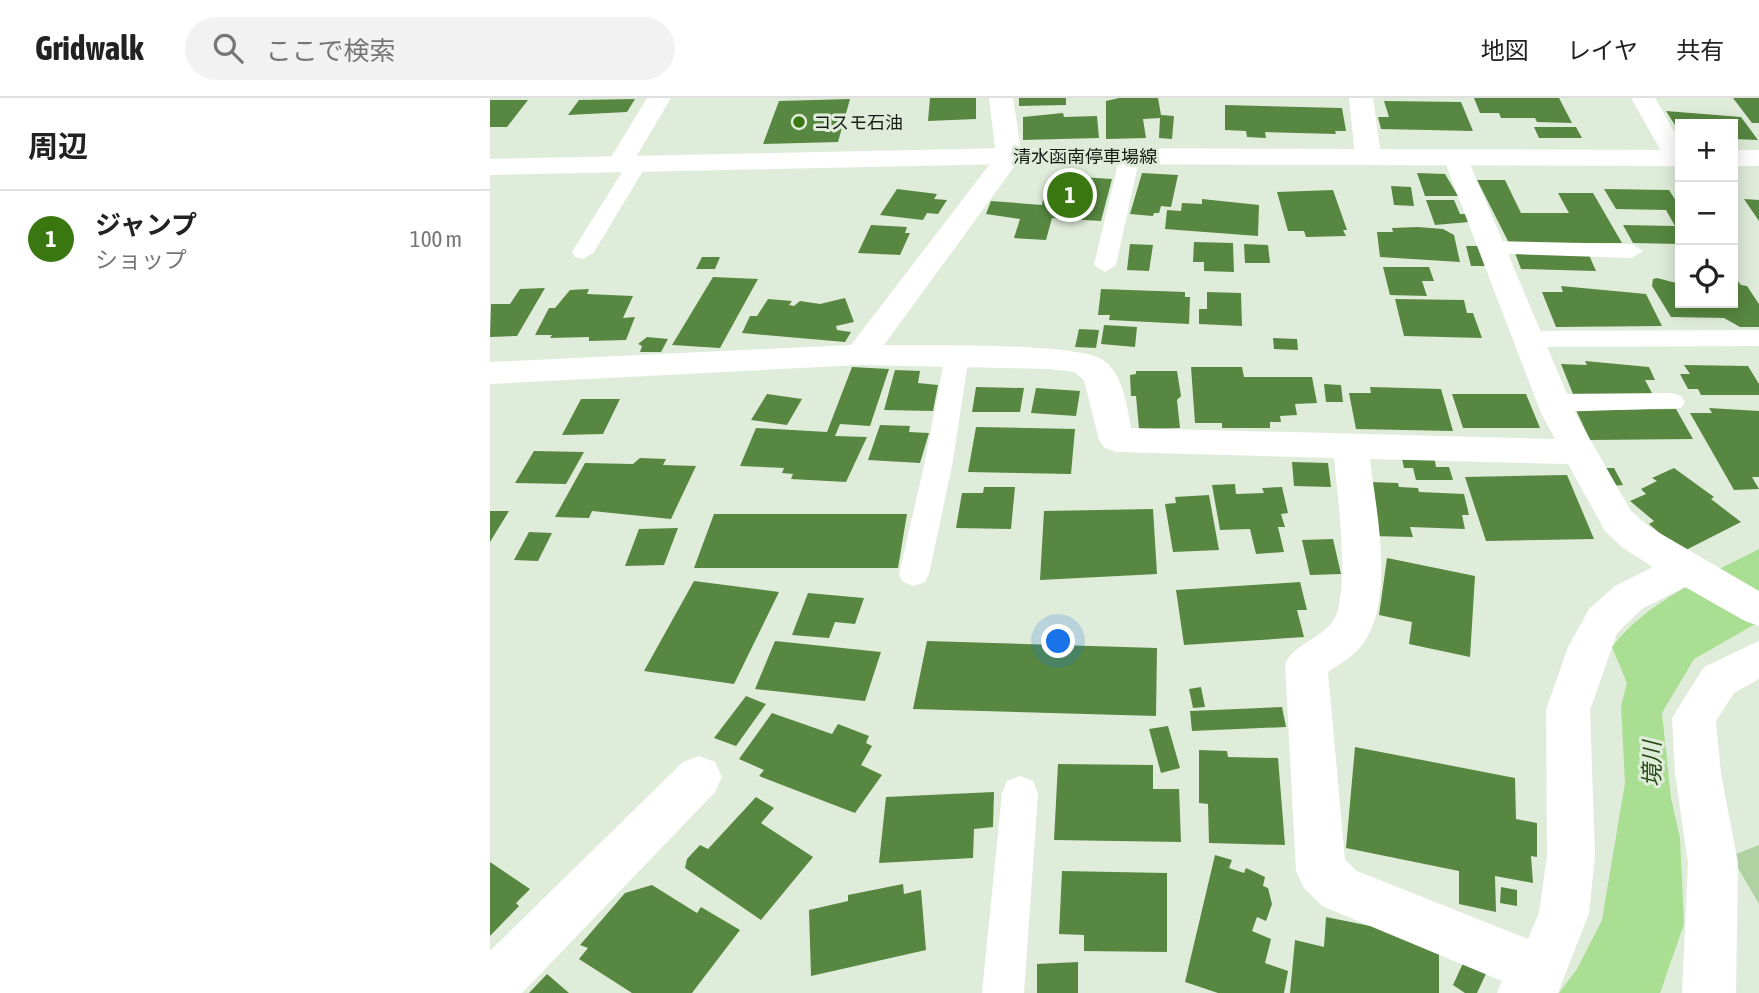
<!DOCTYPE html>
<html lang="ja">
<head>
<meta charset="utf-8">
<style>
  body { margin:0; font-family:"Asap Condensed","Noto Sans JP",sans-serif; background:#f2f2f2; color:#222 }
  .controls { position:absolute; right:21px; top:21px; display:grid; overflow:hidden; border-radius:0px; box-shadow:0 4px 18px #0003 }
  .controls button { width:63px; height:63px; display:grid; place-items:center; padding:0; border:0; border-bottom:2px solid #e0e0e0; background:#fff; color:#222; font:35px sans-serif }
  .you { position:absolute; left:569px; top:544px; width:24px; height:24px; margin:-18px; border:5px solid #fff; border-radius:50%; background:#1a73e8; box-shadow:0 0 0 10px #1a73e833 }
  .badge { display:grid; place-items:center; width:46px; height:46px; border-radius:50%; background:#3a7710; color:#fff; font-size:23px; font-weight:700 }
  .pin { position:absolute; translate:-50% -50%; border:4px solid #fff; box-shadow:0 2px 7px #0006 }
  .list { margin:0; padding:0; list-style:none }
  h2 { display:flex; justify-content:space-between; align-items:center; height:91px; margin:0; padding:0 28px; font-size:30px }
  h2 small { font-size:23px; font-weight:400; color:#767676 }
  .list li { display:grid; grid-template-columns:46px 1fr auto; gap:21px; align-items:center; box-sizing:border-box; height:98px; padding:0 28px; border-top:2px solid #e0e0e0 }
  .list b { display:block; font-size:26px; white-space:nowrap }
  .list p { margin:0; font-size:23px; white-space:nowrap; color:#767676 }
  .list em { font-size:23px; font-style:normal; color:#767676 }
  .icon { flex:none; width:38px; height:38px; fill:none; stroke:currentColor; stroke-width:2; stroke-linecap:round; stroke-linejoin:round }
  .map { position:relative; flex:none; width:1269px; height:895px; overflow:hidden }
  header { display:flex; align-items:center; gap:42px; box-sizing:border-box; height:98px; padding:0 35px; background:#fff; border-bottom:2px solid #e0e0e0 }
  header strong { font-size:33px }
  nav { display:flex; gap:38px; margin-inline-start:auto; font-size:24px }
  .search { width:490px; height:63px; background:#f2f2f2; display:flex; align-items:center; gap:18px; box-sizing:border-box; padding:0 24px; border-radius:38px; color:#767676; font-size:26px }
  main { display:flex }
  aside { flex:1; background:#fff }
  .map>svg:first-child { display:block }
  .green { fill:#b0d2a2 }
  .water { fill:#aade92 }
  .building { fill:#578740 }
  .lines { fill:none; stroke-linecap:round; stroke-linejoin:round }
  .service { fill:#fff; fill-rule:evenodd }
  .minor { fill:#fff; fill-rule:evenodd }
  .secondary { fill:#fff; fill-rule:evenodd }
  .poi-dot { fill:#3a7710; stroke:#e0ecda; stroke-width:2.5 }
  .labels { text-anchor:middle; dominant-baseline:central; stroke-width:6; stroke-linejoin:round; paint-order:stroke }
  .far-poi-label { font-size:18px; fill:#181d17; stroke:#e0ecda; text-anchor:start }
  .far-street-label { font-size:18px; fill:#181d17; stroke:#e0ecda }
  .water-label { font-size:23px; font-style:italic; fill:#2a4b19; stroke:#e0ecda }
</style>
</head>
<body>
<header>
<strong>Gridwalk</strong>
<div class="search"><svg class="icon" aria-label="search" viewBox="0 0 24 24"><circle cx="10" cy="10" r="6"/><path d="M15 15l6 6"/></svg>ここで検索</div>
<nav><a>地図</a><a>レイヤ</a><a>共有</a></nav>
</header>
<main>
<aside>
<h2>周辺<small></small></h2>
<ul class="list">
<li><span class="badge">1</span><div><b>ジャンプ</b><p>ショップ</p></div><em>100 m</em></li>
</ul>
</aside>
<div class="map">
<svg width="1269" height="895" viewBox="0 0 1269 895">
  <rect width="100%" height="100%" fill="#e0ecda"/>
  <path class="green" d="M1269,747V806L1241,758Z"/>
  <path class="water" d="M1269,451V524L1204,561L1172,615L1181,700L1190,740L1194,826L1170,895H1069L1087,871L1112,822L1135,685L1131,608L1137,585L1122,549C1157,503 1219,477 1269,451Z"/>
  <path class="building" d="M440,0H486V21L438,23Z
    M529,0H576V7L529,8Z
    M629,0H668L671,17L684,18L682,41L669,40L670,20L653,21L656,40L616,41V3Z
    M984,0H1069L1082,25L1047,24L1045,20H1011L1009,15H990Z
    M1243,0H1269V25H1262Z
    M145,1L137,14L78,17L89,2Z
    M360,1L348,44L273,46L289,3Z
    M0,2H38L17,29H0Z
    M894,3L971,4L983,33L891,31L888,19H899Z
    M735,7L852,10L856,33H845L846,36L775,34L776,40L757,39L756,33L735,32Z
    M1176,13L1251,19L1268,42L1243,41V26H1190V35Z
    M573,15L574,19L607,18L609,40L533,42V19Z
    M1044,29H1086L1092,40H1049Z
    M652,75L688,77L681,109L671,108L669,115H664L663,118L640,116Z
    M927,75L955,76L968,98H935Z
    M575,78L622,81L611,123L562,120L556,142L524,140L530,121L496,116L501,103L552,107L553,102H561L566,86H573Z
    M987,82H1015L1031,115H1079L1068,95H1103L1132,145H1019Z
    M901,88L921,89L924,108L904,107Z
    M407,91L447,96L444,101L457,102L448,116L437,115L433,122L390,117Z
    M1114,91L1179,92L1190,109V146L1143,145L1133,127L1185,128L1176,112L1126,111Z
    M843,92L857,132H853L856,138L816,139L814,133H798L787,94Z
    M712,101L769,107L768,138L675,131L677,112L691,113L692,105L712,106Z
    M1254,101L1269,102V123Z
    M936,102H964L970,116H976L979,124L945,127Z
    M381,127L417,129L415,135H420L410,157L368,155Z
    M928,129L953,131L964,137L970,164L890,159L887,134H903L902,130Z
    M704,144L743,145L744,174L714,173V164H703Z
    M640,146L663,147L659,173L637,172Z
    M754,146L778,147L780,165H755Z
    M976,148H989L995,168H981Z
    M1025,155L1099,157L1106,173L1031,171Z
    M212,159H230L225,171H206Z
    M893,169H939L944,183H932L937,198L900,197Z
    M223,179L268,181L230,250L182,247Z
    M1167,180L1190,186V205H1243V182H1247L1251,187L1257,188L1269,206V229H1250L1234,220L1181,219L1162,188L1163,181Z
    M1071,188L1156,196L1172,228L1066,229L1052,194H1073Z
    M55,190L27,238L0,239L1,206H20L30,191Z
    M99,191L97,196L143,198L133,220L145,219L136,242L99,243V239L60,240L62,237H45L59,210H65L80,192Z
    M611,191L695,194V199H700L699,226L619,222L620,217H608Z
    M717,194L751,195L752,228L709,226V211H717Z
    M355,200L364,224L346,228L347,232L361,234L355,244L252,235L260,218H267L278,201L302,203L299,207L304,208L310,203L330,206Z
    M905,201L974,202L977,215H983L992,240L914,238Z
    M614,227L647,229L645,249L611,246Z
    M589,231L609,232L606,250L585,249Z
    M157,239L178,241L171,254H150L152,248L148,246Z
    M783,240L807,241L808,252L784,251Z
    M1095,263L1159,269L1165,282H1155L1163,297L1083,296L1071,266L1097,267Z
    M1194,267L1258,268L1269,286V297H1211L1208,291H1198L1190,276H1200Z
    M362,269L399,271L380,328L350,326L345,338L377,339L356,384L301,381L303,376L292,375L294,370L250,368L266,330L337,334Z
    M701,269H752L754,279H822L827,305L805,306L807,317L790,318L791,324H780V330H732V325H705Z
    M405,272L430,273L428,285L448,287L443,313L394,312Z
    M646,273H687L691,298L687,302L690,330L649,331L646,298H641L640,277L646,276Z
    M834,286L851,287L853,304H836Z
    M486,289L534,290L530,314H482Z
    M880,289L951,291L963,333L866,331L859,295H881Z
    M546,290L590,293L586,318L541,315Z
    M277,296L312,301L297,327L261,322Z
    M962,296H1036L1050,330H973Z
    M91,301H130L113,336L72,337Z
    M1219,310L1269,313V379H1262L1269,391L1244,392L1200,315H1222Z
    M1186,311L1203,341L1100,342L1086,312Z
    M390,327L420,328L419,334L439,335L430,365L378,362Z
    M486,329L585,331L581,376L478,374Z
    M44,353L94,354L76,386L25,385Z
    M911,356L944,357L946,369H959L963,382H926L923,370H914Z
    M150,360L176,361L173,367L206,368L181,421L102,413L99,420L65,419L95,365L143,366Z
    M802,364L838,365L841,389L804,388Z
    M1112,370H1124L1133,387L1121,388Z
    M1184,370L1224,399L1221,401L1251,424L1192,454L1159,426L1164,423L1140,403L1156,396L1151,391L1167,383L1162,380Z
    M1077,377L1104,441L996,443L975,379Z
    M879,384L908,385L909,389L928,390L929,394L974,396L979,417H972L975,431L920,429L923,439L881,438Z
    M745,386L746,396L774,395L772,390L792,389L798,415L791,416L795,429H788L794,454L766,456L760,431L730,432L722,387Z
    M494,389H525L521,431L466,430L472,395H493Z
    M719,397L729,452L683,454L675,406L686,405L685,399Z
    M663,411L667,476L550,482L554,413Z
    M0,413H19L0,444Z
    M224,416H417L408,470H204Z
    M188,430L174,467L135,468L149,431Z
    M39,434L62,435L48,463L24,462Z
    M843,441L851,476L820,477L812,442Z
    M897,460L985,478L980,559L919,546L922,524L889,517Z
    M204,483L289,494L244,586L154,573Z
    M810,484L817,512H807L814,539L694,547L686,492Z
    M318,495L374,500L365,526L345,524L339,540L302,537Z
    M285,543L391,554L375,603L265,591Z
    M437,543L667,550L666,618L423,611Z
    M711,589L715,609L703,610L699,591Z
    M256,598L276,606L246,648L224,640Z
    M792,609L796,629L702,633L700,613Z
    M282,615L342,636L348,626L379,638L376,645L382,648L371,667L392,677L365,715L269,678L274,672L249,661Z
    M678,628L690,670L671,675L659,631Z
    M865,649L1025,680L1026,721L1047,725V759L1041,758L1043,785L1005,778L1006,814L969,806V773L856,750Z
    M709,652L737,653L738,659L788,660L795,747L719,745L718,706L709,705Z
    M568,666L663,667V691H689L691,744L564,742Z
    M504,694L503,729L484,731L483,760L389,765L396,699Z
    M266,699L284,710L271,725L323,759L271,822L195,770L197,761L210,747L218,751Z
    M725,757L742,762L739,770L754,775L756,770L775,779L773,788L778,790L782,806L776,823L767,819L762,833L781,841L775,865L798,873L794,895H728L695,884Z
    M0,764L40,791L26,805L29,808L0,838Z
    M572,773L677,775V854L594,853V837L569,836Z
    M413,786L414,796L431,792L436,852L321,878L319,812L358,803V797Z
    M162,787L207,815L211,809L250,832L202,895H142L89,861L98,850L90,847L135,795Z
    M1011,789L1027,792V808L1010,805Z
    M836,819L949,842V895H800L805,842L834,849Z
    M974,863L1000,867L987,895H975L963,887Z
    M588,864V895H547V866Z
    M57,876L79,895H39Z"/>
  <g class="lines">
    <path class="service" d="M640,52L650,58L626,167L615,174L604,167L630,58Z
      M147,60L157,66L104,154L93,161L85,159L82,154L137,66Z
      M1001,143L1142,146L1153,153L1142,160L993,155L990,150Z
      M1269,232V248L1037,249L1028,246L1025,241L1028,236L1037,233Z
      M467,250L476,252L479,258L462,368L439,476L435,484L424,488L413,484L409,476L434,368L455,258L458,252Z
      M1182,295L1191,298L1195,304L1191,310L1064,314L1055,311L1051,305L1055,299L1064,296Z
      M530,678L543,683L548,695L534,895H492L512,695L517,683Z"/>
    <path class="minor" d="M157,0H181L139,71H121L117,66Z
      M499,0H523L532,58L394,247C434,248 586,244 613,262C633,276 637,308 641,330L1065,341L1051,315L953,59L957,54H975L1085,315L1141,413L1161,430L1269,493V528L1255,523L1195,489L1153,510L1127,535L1100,612L1105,758L1099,815L1068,895H1007L1012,883L832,808L814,790L806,773L795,566C805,545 829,542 843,523C861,497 847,393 844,360L627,354L615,350L609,342L594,282L584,274L559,271L370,267L0,286V264L361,247L506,58ZM880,361L1078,366L1115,433L1133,450L1163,469L1125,488L1099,511L1078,549L1056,612L1057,758L1049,815L1038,841L867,773L855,762L838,574C850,566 863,559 872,547C906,502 886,413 880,361Z
      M859,0H883L891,58L887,63H869L865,58Z
      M1141,0H1165L1190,44V67L1178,65Z
      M1269,543V581L1244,595L1226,623L1231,676L1248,765L1246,895H1192L1198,765L1185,676L1182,620L1214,569Z
      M209,658L225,664L232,679L225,694L32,895H0V853L193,664Z"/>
    <path class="secondary" d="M519,50L1190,52V68L519,66L0,77V61Z
      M1243,52H1269V68H1243Z"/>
  </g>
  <circle class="poi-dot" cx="309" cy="24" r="7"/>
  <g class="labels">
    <g class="far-poi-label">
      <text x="323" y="24">コスモ石油</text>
    </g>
    <g class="far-street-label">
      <text x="595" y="58">清水函南停車場線</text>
    </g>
    <g class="water-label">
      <text transform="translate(1162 666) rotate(-90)">境川</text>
    </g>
  </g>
</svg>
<div class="controls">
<button>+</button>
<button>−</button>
<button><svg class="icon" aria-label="locate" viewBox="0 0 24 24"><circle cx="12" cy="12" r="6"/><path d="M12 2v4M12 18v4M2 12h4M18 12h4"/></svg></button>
</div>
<div class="you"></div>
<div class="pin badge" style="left:580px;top:97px">1</div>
</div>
</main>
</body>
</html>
